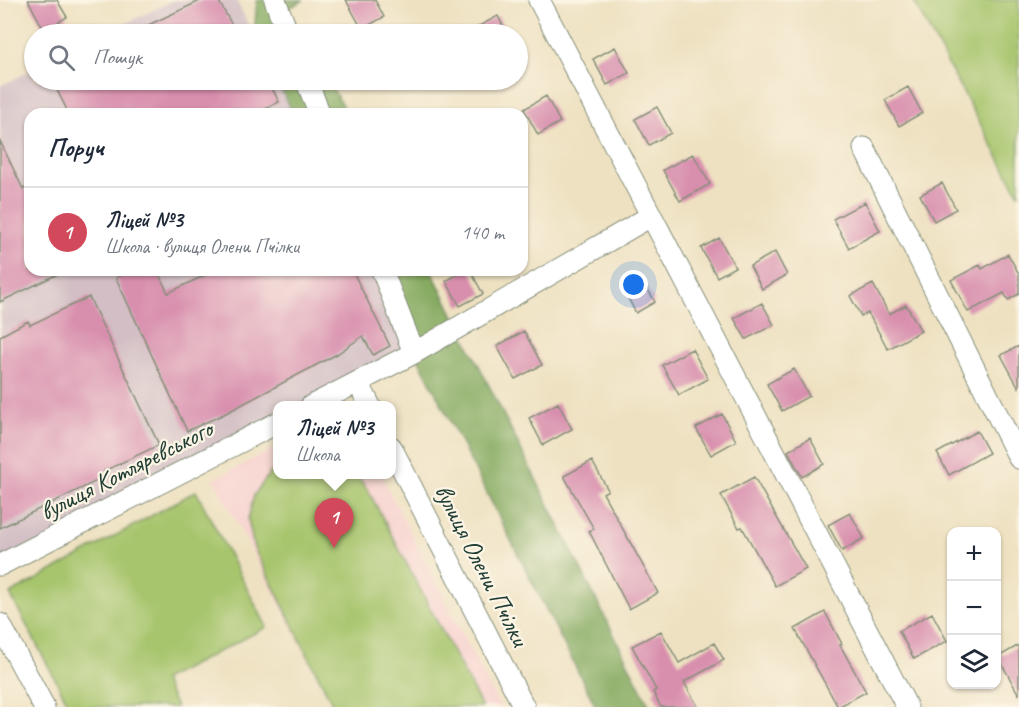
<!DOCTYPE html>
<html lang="uk">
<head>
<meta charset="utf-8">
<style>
  body { margin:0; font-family:Caveat,sans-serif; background:#f2f2f3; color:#1f2937 }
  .controls { position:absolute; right:18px; bottom:18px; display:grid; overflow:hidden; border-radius:12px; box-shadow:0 2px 4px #0004 }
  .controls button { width:54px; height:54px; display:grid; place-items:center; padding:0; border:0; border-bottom:2px solid #e0e1e3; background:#fff; color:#1f2937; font:30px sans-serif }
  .you { position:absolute; left:634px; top:285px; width:21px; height:21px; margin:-15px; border:4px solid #fff; border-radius:50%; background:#1a73e8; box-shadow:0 0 0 9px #1a73e833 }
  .badge { display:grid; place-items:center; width:39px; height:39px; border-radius:50%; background:#d1495b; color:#fff; font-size:20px; font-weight:700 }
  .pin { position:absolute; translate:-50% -50px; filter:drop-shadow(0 2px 3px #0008) }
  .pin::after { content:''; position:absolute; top:32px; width:21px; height:18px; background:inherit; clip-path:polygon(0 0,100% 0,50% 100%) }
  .popup { position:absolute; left:273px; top:401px; width:123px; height:78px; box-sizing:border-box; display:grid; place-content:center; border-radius:12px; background:#fff; filter:drop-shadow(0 2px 4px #0005); font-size:20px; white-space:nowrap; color:#747a83 }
  .popup b { font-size:22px; color:#1f2937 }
  .popup::after { content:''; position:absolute; left:50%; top:100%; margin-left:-12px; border:12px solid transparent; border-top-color:#fff }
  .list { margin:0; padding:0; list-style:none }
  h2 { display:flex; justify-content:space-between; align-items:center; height:78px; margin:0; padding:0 24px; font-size:26px }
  h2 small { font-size:20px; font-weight:400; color:#747a83 }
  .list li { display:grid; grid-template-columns:39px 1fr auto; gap:18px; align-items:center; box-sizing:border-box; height:90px; padding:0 24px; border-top:2px solid #e0e1e3 }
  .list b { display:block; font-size:22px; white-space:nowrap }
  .list p { margin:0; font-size:20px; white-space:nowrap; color:#747a83 }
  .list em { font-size:20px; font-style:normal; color:#747a83 }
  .icon { flex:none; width:33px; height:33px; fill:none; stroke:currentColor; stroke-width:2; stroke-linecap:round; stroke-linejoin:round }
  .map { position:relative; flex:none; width:1019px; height:707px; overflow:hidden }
  .search { position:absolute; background:#fff; box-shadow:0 2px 4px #0004; left:24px; top:24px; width:504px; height:66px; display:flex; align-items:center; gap:15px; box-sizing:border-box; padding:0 21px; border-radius:33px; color:#747a83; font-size:22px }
  .panel { position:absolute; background:#fff; box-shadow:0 2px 4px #0004; left:24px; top:108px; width:504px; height:168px; border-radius:18px }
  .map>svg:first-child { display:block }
  .built { fill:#f7d0ce }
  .industrial { fill:#d2bec4 }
  .green { fill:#a7c56d; stroke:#638150; stroke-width:1.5 }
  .forest { fill:#85aa60; stroke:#52744a; stroke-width:1.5 }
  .building { fill:#d88ead }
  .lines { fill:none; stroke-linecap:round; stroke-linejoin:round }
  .minor-casing { stroke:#868f7a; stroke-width:23 }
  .minor { stroke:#fff; stroke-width:21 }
  .labels { text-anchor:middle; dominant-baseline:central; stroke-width:4.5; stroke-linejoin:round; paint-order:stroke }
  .street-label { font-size:26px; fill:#1f3d34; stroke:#fcf5e5 }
</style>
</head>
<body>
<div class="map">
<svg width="1019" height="707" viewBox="0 0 1019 707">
  <rect width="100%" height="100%" fill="#fcf5e5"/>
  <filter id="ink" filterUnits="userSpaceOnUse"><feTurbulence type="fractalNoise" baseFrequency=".0167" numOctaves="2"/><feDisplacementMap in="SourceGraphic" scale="12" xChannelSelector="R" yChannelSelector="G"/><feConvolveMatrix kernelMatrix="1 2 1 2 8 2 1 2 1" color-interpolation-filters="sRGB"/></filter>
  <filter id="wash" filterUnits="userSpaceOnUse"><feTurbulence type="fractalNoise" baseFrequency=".008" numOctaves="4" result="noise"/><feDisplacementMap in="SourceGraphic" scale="24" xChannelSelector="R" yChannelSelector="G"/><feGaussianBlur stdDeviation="1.35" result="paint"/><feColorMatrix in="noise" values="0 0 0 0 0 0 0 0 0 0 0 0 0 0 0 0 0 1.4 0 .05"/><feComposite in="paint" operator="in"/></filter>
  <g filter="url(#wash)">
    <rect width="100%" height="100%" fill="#eee1c1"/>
    <path class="built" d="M277,447V474L381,475L500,707H334L214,479Z"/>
    <path class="industrial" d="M174,0H236L253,34H104Z
      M34,69V80H276L294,114H30V270H373L414,353L311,405L277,406V423L0,565V86Z"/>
    <path class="green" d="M913,0H1019V195Z
      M277,468V474L356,475L368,490L482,707H334L254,548L248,519L254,495L270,473Z
      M196,491L267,627L163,680L176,707H70L10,594Z"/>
    <path class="forest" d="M257,0H304L287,9L302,34H254Z
      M276,80H328L347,114H294Z
      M373,270H431L650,707H596Z"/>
    <g id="blocks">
      <path class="building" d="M28,0H57L67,17L44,30Z
        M202,0H218L237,34H129Z
        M346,0H375L384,17L362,29Z
        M498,16L507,34H464Z
        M615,47L629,73L607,85L593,59Z
        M52,80H268L279,102L256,114H69Z
        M908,87L922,113L899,126L885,100Z
        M546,96L560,122L538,135L524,109Z
        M657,107L671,133L649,145L635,119Z
        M0,141L23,189L26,188L30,196V270H66L0,302Z
        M693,154L710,184L680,201L663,170Z
        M942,183L956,209L934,221L920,195Z
        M865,202L880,231L849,248L833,219Z
        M719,238L735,267L717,277L701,248Z
        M775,252L787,275L762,289L750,266Z
        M1008,254L1019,274V294L1008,300L1004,293L968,312L951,280L980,265L982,269Z
        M133,270H157L168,293L216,270H352L390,346L373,355L363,336L337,354L224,414L187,431L116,278Z
        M465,270H470L483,294L460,306L446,281Z
        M873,284L889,314L906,305L921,331L888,349L868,313L861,316L850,296Z
        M646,286L655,302L636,313L627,296Z
        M89,297L159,445L104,471L107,476L0,528V336L28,321L30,325Z
        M762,303L774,325L746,339L734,318Z
        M524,331L542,365L515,379L497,346Z
        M1019,346V388L1001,355Z
        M692,349L708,379L679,395L662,365Z
        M794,369L809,396L782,411L767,384Z
        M558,403L572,429L543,445L529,418Z
        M722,414L736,441L711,455L696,428Z
        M977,431L989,453L949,475L937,453Z
        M810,438L824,464L802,477L788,451Z
        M592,461L608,490L603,493L658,593L629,609L589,531L594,529L564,476Z
        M754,477L806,569L775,586L742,527L739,528L721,495Z
        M850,513L864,538L842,551L828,525Z
        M825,612L842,644L840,645L866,692L838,707L795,629Z
        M932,613L947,641L914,659L899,631Z
        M661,631L679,663L714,643L724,660L684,682L698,707H661L653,692L656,690L632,646Z
        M1019,645V695L998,657Z"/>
    </g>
  </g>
  <g filter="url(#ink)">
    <use href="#blocks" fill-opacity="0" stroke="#868f7a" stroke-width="1.5"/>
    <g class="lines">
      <g class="minor-casing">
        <path id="minor" d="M275,0L288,34
          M539,0L907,707
          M306,80L320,114
          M864,148L1019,458
          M382,270L414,353
          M358,382L370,406
          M311,406L414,353L651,216
          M391,447L524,707
          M0,565L277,423
          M0,624L44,707"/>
      </g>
      <use href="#minor" class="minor"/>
    </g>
  </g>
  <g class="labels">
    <g class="street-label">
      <text transform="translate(126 470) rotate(-27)">вулиця Котляревського</text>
      <text transform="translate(482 565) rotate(63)">вулиця Олени Пчілки</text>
    </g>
  </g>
</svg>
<div class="controls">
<button>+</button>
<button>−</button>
<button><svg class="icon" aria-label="layers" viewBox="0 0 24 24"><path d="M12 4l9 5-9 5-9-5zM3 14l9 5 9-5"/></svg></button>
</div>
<div class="you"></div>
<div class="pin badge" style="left:334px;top:548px">1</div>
<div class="popup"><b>Ліцей №3</b>Школа</div>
<div class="search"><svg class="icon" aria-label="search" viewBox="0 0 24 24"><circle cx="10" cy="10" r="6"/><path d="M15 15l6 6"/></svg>Пошук</div>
<section class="panel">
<h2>Поруч<small></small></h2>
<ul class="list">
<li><span class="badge">1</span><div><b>Ліцей №3</b><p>Школа · вулиця Олени Пчілки</p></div><em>140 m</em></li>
</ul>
</section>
</div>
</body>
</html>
